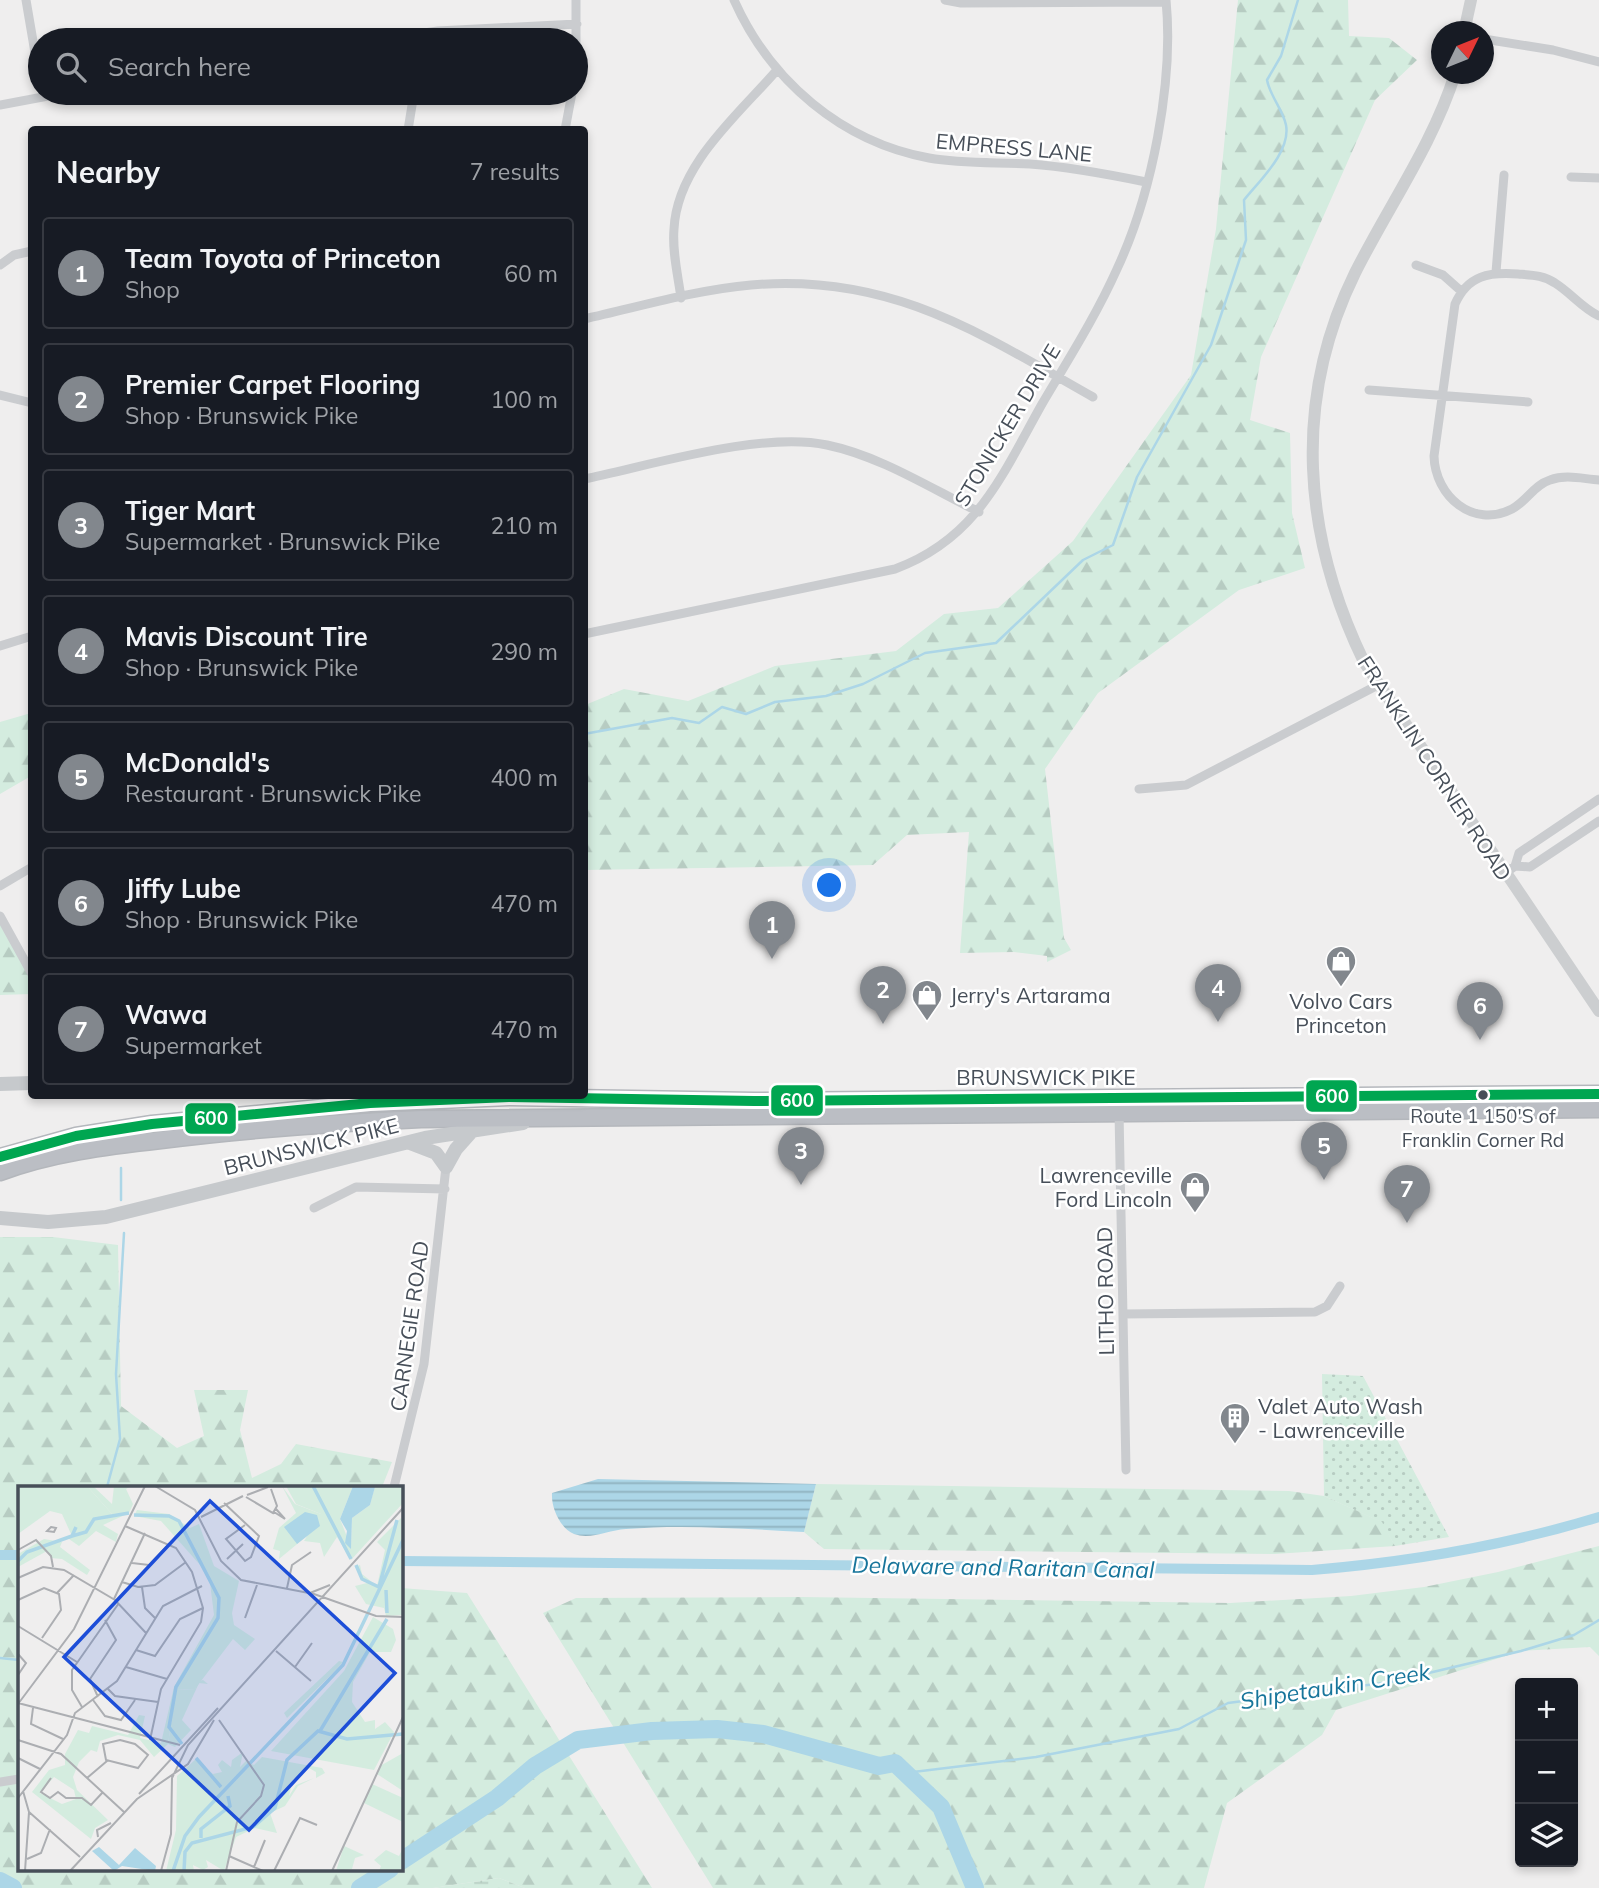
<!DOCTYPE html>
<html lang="en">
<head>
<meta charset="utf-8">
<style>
  body { margin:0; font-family:Mulish,sans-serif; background:#20242c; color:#f1f3f6 }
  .controls { position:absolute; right:21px; bottom:21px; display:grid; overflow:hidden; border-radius:7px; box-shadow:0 4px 10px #0003 }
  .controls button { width:63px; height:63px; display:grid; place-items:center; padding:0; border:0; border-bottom:2px solid #363941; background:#171b24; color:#f1f3f6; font:35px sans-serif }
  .compass { position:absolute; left:1431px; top:21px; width:63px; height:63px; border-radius:50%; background:#171b24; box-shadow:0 4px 10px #0003; rotate:47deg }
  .you { position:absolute; left:830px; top:886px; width:24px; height:24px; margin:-18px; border:5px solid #fff; border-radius:50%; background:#1a73e8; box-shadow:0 0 0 10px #1a73e833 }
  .badge { display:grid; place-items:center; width:46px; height:46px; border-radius:50%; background:#82878d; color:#fff; font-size:23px; font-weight:700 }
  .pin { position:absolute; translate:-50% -58px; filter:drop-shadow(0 2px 4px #0008) }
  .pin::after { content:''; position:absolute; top:37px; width:24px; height:21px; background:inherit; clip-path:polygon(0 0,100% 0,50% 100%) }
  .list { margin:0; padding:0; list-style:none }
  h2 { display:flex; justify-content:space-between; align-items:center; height:91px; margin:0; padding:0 28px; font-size:30px }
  h2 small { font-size:23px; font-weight:400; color:#9ea1a6 }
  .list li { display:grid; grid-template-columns:46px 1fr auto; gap:21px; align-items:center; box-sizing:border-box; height:112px; margin:0 14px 14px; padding:0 14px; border:2px solid #363941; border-radius:7px }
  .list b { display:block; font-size:26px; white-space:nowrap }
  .list p { margin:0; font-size:23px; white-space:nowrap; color:#9ea1a6 }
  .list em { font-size:23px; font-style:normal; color:#9ea1a6 }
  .icon { flex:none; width:38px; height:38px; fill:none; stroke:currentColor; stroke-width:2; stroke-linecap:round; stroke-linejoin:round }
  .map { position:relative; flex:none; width:1599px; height:1888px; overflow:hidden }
  .search { position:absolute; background:#171b24; box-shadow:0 4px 10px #0003; left:28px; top:28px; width:560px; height:77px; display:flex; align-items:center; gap:18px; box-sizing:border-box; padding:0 24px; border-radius:38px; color:#9ea1a6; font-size:26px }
  .panel { position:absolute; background:#171b24; box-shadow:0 4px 10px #0003; left:28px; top:126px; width:560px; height:973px; border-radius:7px }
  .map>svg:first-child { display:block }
  .grass { fill:url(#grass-dots) }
  .forest { fill:url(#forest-firs) }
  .wetland { fill:url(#wetland-marsh) }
  .water { fill:url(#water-rules) }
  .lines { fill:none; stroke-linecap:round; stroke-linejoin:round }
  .stream { stroke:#acd6e7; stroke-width:2.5 }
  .canal { stroke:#acd6e7; stroke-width:10 }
  .river { stroke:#acd6e7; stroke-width:18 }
  .highway-casing { stroke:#b4b7bc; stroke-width:19 }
  .street { stroke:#cacccf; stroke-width:9 }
  .secondary { stroke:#ccced0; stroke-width:12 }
  .primary { stroke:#c6c9cc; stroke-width:14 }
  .highway { stroke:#bbbec4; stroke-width:16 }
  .bus-1-casing { stroke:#fff; stroke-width:16 }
  .bus-1 { stroke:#00a651; stroke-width:10 }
  .bus-dot { fill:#474f59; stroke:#fff; stroke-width:2.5 }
  .labels { text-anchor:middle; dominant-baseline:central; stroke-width:5; stroke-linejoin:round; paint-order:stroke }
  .bus-label { font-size:19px; fill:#474f59; stroke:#fff }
  .street-label { font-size:21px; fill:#474f59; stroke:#fff }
  .poi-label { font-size:21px; fill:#474f59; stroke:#fff; text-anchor:start }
  .water-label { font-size:23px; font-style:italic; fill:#17759b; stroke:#fff }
  .inset-river { fill:none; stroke:#acd6e7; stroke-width:3.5 }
  .inset-road { fill:none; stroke:#acaeb2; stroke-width:2 }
  .view { fill:#1d4ed8; fill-opacity:0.15; stroke:#1d4ed8; stroke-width:3.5 }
  .inset-edge { fill:none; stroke:#474f59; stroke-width:3.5 }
  .line-badge { stroke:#fff; stroke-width:2.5 }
  .badge-label { font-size:19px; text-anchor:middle; font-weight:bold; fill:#fff }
</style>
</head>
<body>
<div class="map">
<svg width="1599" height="1888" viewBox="0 0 1599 1888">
  <defs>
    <pattern id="grass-dots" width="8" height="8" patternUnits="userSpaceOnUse" patternTransform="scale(1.75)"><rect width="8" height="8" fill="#d4ecdf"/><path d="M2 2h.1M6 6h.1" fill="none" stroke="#b7ccc2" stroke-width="1.8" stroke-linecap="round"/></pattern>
    <pattern id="forest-firs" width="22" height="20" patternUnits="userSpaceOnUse" patternTransform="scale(1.75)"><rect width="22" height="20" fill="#d4ecdf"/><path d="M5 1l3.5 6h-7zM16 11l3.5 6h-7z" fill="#b7ccc2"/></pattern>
    <pattern id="wetland-marsh" width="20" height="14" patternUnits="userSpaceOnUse" patternTransform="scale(1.75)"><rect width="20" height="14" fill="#d4ecdf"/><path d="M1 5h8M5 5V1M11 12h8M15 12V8" fill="none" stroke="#b7ccc2"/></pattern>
    <pattern id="water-rules" width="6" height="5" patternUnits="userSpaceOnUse" patternTransform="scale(1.75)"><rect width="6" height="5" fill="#acd6e7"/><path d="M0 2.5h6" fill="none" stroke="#8eb0be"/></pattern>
  </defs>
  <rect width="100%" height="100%" fill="#efeeee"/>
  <path class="grass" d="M1322,1374L1363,1376L1449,1537L1395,1546L1381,1522L1324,1496Z"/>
  <path class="forest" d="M1238,0H1348L1349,36L1389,38L1417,60L1375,100L1261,357L1250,420L1290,433L1292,513L1305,568L1239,590L1098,693L1045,769L1064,938L1071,950L1047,962V956L1014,952L960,953L969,832L907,835L873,865L585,870V705L624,689L688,701L775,666L896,651L944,614L998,608L1073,541L1191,375L1216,229Z
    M31,713V776L0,794V722Z
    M0,922L31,966V994L0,995Z
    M0,1237H53L118,1245L121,1406L177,1448L204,1436L194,1390H248L240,1430L252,1478L281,1464L296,1444L392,1462L382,1487H19V1869H401V1588L467,1593L652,1888H525L499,1878L433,1888H0Z
    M816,1484L1289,1491L1324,1496L1382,1522L1395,1546L1275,1554L824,1549L804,1532Z
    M1599,1546V1656L1590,1647L1521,1651L1336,1710L1322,1735L1227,1803L1204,1888H713L543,1613L576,1598L801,1597L1230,1603L1351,1596L1424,1587L1498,1572Z"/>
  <path class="wetland" d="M499,1878L525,1888H433Z"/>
  <path class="water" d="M598,1479L816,1484L804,1532C746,1529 685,1524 626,1529C608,1530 591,1540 574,1534C560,1528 551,1508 552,1493Z"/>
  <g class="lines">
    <path class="stream" d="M584,734L672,718L699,723L722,707L746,714L775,702L826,696L863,684L925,653L996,643L1083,560L1113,545L1137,477L1211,345L1246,240L1244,200C1259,181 1291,152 1286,125C1283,110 1270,96 1267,80L1281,56L1298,0
      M121,1168V1200
      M107,1487L120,1439L116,1374L124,1233
      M0,1658L19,1660
      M905,1773L1036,1757L1179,1729L1228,1703L1391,1682L1521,1651L1574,1635L1599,1620"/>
    <path class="canal" d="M0,1555H19
      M401,1561L1312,1570C1410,1562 1504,1546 1599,1517"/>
    <path class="river" d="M401,1861L497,1798L535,1766L578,1740L652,1731L717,1729L763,1734L879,1766L895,1763L941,1807L975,1888
      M0,1881L13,1888
      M360,1888L390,1869"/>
    <g class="highway-casing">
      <path id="highway" d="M0,1157L76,1136L152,1124L370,1103L509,1097L754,1101L1599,1094
        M0,1172C51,1153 107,1146 161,1140C248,1129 334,1123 421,1119L1599,1109"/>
    </g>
    <path class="street" d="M26,0L40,82
      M734,0C770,81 842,142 929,158C963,164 997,162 1030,164C1070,167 1107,174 1146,182
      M945,0L961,3L1166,2
      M1484,39L1553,50L1599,62
      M375,40L438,31L577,24
      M576,57V0
      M0,105L64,93
      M408,130L414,93
      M565,130L572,93
      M1571,177L1599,178
      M0,265L14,255L32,251
      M1416,265L1443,275L1461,291
      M1496,272L1504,175
      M681,298C678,275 672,252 674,229C677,165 738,115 777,70
      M1599,316C1582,308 1571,293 1555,283C1544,275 1531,275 1518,274C1489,272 1468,275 1455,304L1434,456C1435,496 1473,529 1512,509C1527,501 1534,485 1550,480C1566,474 1583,479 1599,480
      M584,319C639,307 695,290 751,285C890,273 978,332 1093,397
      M1369,390L1528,402
      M0,395L32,403
      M584,479C652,465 762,431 827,445C880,456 930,488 979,512
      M584,634L895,569C977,539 1002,475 1042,404C1068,360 1096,316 1117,269C1152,194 1174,82 1166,0
      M0,646L32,636
      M1139,789L1186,785L1378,685
      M1515,866L1519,853L1599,799
      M1504,874L1515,866L1530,867L1599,821
      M0,886L32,867
      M0,916L32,974
      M1119,1112L1126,1470
      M314,1208L356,1187L445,1189
      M1123,1314L1315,1312L1327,1306L1340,1286
      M394,1487L424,1364L446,1167
      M0,1782L19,1779"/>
    <path class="secondary" d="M1464,32L1471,0
      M1455,74C1433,144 1388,207 1355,273C1292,401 1303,536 1364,662L1599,1011"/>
    <path class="primary" d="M0,1084L32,1083
      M410,1143L436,1153L446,1167L456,1149L472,1131
      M0,1218L48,1222L106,1217L425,1138L523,1123"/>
    <use href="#highway" class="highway"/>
    <g class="bus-1-casing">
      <path id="bus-1" d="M0,1157L76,1136L152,1124L370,1103L509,1097L754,1101L1599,1094"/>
    </g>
    <use href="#bus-1" class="bus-1"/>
  </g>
  <defs>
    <g id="shop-pin" transform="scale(1.575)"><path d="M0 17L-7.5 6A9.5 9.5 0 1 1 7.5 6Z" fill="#82878d" stroke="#fff"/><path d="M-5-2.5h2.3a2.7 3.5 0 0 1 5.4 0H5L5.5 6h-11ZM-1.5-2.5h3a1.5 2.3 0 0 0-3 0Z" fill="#fff"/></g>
    <g id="building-pin" transform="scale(1.575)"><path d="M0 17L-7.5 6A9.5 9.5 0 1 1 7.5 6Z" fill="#82878d" stroke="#fff"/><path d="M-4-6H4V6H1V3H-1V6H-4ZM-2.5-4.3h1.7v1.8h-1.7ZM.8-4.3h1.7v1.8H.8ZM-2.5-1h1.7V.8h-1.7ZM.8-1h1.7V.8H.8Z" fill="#fff"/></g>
  </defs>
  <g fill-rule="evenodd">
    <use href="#shop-pin" x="1341" y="961"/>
    <use href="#shop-pin" x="927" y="995"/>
    <use href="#shop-pin" x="1195" y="1187"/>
    <use href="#building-pin" x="1235" y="1418"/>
  </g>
  <circle class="bus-dot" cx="1483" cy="1095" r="6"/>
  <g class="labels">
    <g class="bus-label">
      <text x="1483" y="1116">Route 1 150'S of<tspan x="1483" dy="24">Franklin Corner Rd</tspan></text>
    </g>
    <g class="street-label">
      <text transform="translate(1014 147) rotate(5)">EMPRESS LANE</text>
      <text transform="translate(1007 425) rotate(-59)">STONICKER DRIVE</text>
      <text transform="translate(1435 768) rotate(57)">FRANKLIN CORNER ROAD</text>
      <text x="1046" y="1077">BRUNSWICK PIKE</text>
      <text transform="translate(311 1146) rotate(-14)">BRUNSWICK PIKE</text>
      <text transform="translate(1105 1291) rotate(-91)">LITHO ROAD</text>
      <text transform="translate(409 1326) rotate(-82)">CARNEGIE ROAD</text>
    </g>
    <g class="poi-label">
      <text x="950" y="995">Jerry's Artarama</text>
      <text x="1341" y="1001" text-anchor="middle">Volvo Cars<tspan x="1341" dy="24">Princeton</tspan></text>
      <text x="1172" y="1175" text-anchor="end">Lawrenceville<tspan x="1172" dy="24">Ford Lincoln</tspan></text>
      <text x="1258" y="1406">Valet Auto Wash<tspan x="1258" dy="24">- Lawrenceville</tspan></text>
    </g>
    <g class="water-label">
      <text transform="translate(1003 1567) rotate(1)">Delaware and Raritan Canal</text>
      <text transform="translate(1335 1686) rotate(-9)">Shipetaukin Creek</text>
    </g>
  </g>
  <g transform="translate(18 1486)">
    <rect width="385" height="385" fill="#efeeee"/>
    <path d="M0,0H69L94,28L60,49L53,48L44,28L32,25L0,48Z" fill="#d4ecdf"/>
    <path d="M69,0H75L94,18L96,0H113L108,3L115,18L111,27L85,39L100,48L98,56L78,45L61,60L51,53L53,48L70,45L76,35L94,28ZM268,0H335L322,33L333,61L334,32L352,19L357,0H385V17L333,74L319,51L306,71L302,57L286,55L303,28L278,18ZM119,24L151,28L172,42L181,38L196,80L221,95L214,127L216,139L237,153L227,164L215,153L177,203L158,204L150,258L136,271L122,254L100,249L82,255L79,266L73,264L61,276L55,291L59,304L90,334L77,342L73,353L14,306L31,284L47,279V268L60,244L71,247L74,240L110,249L121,229L127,230L122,252L143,257L156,201L196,129L191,89L143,35L116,30ZM36,291L56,304L58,313L44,318L22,307ZM383,32L385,129L368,130L366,122L348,118L337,100L349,97L337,81L342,79L344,88L359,100L367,64L359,56ZM26,53L44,56L42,61L72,84L69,89L44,73L33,72L29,65L0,81V68ZM355,131L375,143L378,154L373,166H352L335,196L334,216L347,236L357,234V243L367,236L376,246L356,284L253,265L326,185ZM321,175L325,176L314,188L269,232L266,227ZM225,266L222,281L228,275L236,279L244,271L304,282L307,287L298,292V286L291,282L275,294L271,310L278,299L296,292L280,300L267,320L252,327L259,347L237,342L218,351L206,385L188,374L190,381L185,384L175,379L176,385H148L158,344L159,290L178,273L195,288L204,286L200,279L204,274L213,281L214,274ZM385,267V305L359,288L362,280ZM354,298L385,312V336L346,317ZM326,360L346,369L337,372L334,383L318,385ZM385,362V385H361L363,380L356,374L368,364L381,370Z" fill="#d4ecdf" fill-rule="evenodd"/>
    <path d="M264,0L277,18L303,28L306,36L261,73L262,65L255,63L261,42L278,27ZM185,194L190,198L181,197L164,234L173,244L157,261L150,258L158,204L177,203L180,196Z" fill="#d4ecdf"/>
    <path d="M335,0L357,1L352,19L334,32L333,63L327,57L329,45L322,33ZM287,26L299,29L302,40L279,58L266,41ZM81,361L101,379L117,362L138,380L137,385L104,380L96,385L74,365Z" fill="#acd6e7"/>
    <path class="inset-river" d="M295,0L333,73M116,29L151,30L161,35L201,112L200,132L158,201L151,241L164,258M54,50L68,46L76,33L111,27M0,75L9,66L54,50L58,41M338,79L344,93L361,101L379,34M368,104L369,127M302,245L369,133M178,272L203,301M183,352V343L212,320L210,310M155,385L167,350L181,331L325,179L385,54M166,385L167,366L174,357L235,341L257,322L269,274L300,245L329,253L385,248"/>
    <path class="inset-road" d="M137,0L177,24L203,75L223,94L296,108L358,130L385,131M229,9L250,1M228,11L255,27L259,20L253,3M206,17L241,50L233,71L227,75L208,53L227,39M256,26L267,33L258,23M183,31L225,10M107,40L158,62L174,86L185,122L183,136L143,203L132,254M33,41L38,42L36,46L29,45ZM0,64L18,54L33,70L35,81M209,73L225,58M114,77L131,79L152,57M0,92L25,81L46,84L97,114L128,147M104,96L120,101L137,99L168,76M124,101L127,122L137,132M269,102L274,79L293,66M39,107L56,89M292,107L312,99M96,113L127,47M0,114L26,102L41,108L43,124L24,152M227,132L239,99M0,140L59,176M118,164L137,170L162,133L185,122M258,165L293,195M0,168L8,177L0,189M108,181L149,193M277,181L294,157M90,203L97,210L140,216M80,211L72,193L98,154L87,134M75,214L87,230L103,234L117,214M0,217L162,259M0,218L56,143L127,0M64,221L54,204V184L101,117M15,222L13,238L45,253M201,234L246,299L243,310L219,336L208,385M0,254L43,268L106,326M102,254L117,258L130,269L120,282L88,274L85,258ZM0,272L22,283M33,292L23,306L32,312L40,306L48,312H64L73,319L85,306M69,292L89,275M5,305L11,326L7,385M121,308L200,222M0,312L49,249L57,227L99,195L145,120L184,100M11,326L62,371M80,351L79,344L93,337M211,370L245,385M9,373L23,367L32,343M236,381L247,354M52,385L119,313L170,278L196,234M143,385L153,348L154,292L170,259L385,22M256,385L282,332L299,339M314,385L385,231"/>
    <path class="view" d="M192,15L377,187L231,344L46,171Z"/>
    <rect width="385" height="385" class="inset-edge"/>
  </g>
  <g class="line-badge">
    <rect x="1305" y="1079" width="53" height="34" rx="7" fill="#00a651"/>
    <rect x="770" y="1084" width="54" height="33" rx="7" fill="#00a651"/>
    <rect x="184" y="1102" width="53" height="33" rx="7" fill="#00a651"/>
  </g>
  <g class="badge-label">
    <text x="1332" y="1103">600</text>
    <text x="797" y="1107">600</text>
    <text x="211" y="1125">600</text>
  </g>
</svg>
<div class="controls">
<button>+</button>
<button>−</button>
<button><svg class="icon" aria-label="layers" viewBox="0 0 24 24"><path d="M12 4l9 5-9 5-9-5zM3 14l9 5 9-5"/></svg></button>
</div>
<svg class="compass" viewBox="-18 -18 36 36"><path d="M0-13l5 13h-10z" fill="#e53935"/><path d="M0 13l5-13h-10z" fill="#9ea1a6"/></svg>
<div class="you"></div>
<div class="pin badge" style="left:772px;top:959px">1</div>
<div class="pin badge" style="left:883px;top:1024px">2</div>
<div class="pin badge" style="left:801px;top:1185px">3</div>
<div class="pin badge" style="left:1218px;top:1022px">4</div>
<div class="pin badge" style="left:1324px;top:1180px">5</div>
<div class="pin badge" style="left:1480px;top:1040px">6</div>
<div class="pin badge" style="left:1407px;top:1223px">7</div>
<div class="search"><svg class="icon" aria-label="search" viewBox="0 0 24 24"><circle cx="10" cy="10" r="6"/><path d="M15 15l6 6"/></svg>Search here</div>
<section class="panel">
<h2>Nearby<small>7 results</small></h2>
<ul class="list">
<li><span class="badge">1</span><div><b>Team Toyota of Princeton</b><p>Shop</p></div><em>60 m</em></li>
<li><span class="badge">2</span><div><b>Premier Carpet Flooring</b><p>Shop · Brunswick Pike</p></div><em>100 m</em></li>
<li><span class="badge">3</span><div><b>Tiger Mart</b><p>Supermarket · Brunswick Pike</p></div><em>210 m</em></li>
<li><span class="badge">4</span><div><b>Mavis Discount Tire</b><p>Shop · Brunswick Pike</p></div><em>290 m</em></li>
<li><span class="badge">5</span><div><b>McDonald's</b><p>Restaurant · Brunswick Pike</p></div><em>400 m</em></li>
<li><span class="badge">6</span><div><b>Jiffy Lube</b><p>Shop · Brunswick Pike</p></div><em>470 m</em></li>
<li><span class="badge">7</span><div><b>Wawa</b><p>Supermarket</p></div><em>470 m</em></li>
</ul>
</section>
</div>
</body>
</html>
